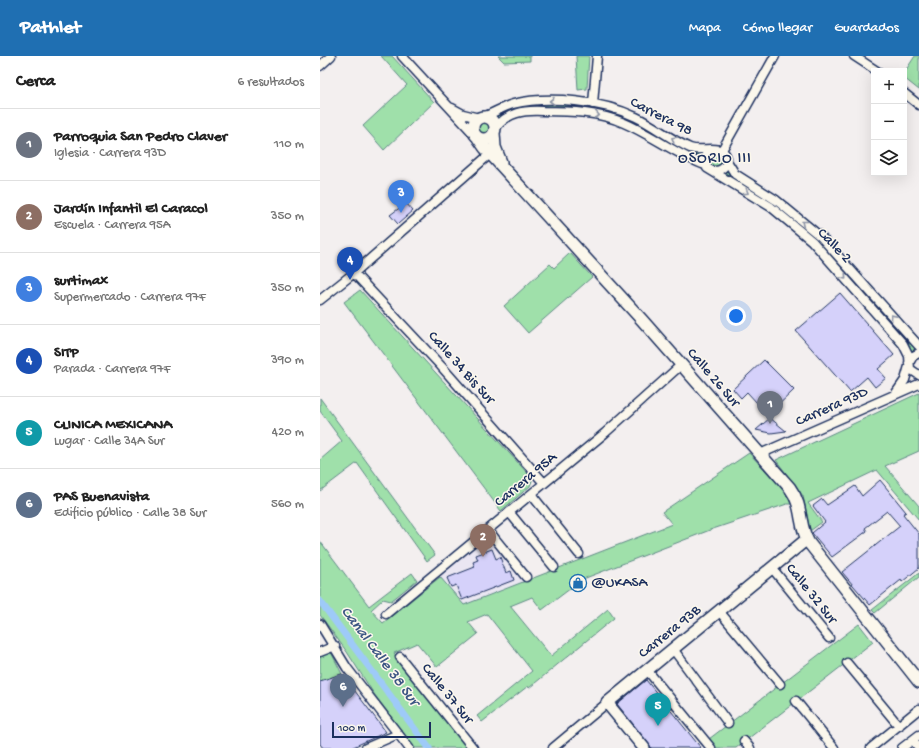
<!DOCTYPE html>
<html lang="es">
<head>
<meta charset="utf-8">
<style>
  body { margin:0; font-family:"Gochi Hand",sans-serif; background:#f2f2f2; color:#222 }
  .controls { position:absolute; right:12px; top:12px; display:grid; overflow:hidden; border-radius:0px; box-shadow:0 4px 16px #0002 }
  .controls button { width:36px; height:36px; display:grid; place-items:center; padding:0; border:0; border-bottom:1px solid #e0e0e0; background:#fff; color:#222; font:20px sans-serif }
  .scale { position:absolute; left:12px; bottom:10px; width:99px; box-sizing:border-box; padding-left:4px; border:2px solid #1b2f5e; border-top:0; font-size:11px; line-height:14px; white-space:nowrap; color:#1b2f5e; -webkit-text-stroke:3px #fbf7ec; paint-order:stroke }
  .you { position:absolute; left:416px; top:260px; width:14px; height:14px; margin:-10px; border:3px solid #fff; border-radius:50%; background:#1a73e8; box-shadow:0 0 0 6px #1a73e833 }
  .badge { display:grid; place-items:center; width:26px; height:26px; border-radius:50%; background:#1f6fb2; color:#fff; font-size:13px; font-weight:700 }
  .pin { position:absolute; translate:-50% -33px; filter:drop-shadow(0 1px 2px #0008) }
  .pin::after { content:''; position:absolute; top:21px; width:14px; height:12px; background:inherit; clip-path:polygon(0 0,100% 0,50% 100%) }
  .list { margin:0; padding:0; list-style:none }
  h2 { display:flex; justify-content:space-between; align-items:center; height:52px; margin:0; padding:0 16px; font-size:17px }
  h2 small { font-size:13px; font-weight:400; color:#767676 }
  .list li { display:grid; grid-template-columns:26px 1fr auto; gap:12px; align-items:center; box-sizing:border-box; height:72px; padding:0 16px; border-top:1px solid #e0e0e0 }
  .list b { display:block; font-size:15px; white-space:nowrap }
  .list p { margin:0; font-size:13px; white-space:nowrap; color:#767676 }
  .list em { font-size:13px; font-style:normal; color:#767676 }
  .icon { flex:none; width:22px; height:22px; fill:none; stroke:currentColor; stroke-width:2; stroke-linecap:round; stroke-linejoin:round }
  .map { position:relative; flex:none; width:599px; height:692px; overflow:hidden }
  header { display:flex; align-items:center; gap:24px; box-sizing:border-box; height:56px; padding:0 20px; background:#1f6fb2; color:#fff }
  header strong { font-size:19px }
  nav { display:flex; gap:22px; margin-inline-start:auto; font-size:14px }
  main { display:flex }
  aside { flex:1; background:#fff }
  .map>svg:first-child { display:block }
  .built { fill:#eae6f2 }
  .green { fill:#9fe0aa; stroke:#5d8884 }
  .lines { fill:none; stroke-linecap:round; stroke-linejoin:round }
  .canal { stroke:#9ecaf8; stroke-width:7 }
  .building { fill:#d5d1fa; stroke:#1b2f5e }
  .street-casing { stroke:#1b2f5e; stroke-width:11 }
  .secondary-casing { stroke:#1b2f5e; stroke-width:14 }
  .street { stroke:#fbf7ec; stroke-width:8 }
  .secondary { stroke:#fbf7ec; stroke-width:11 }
  .oneway { stroke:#8b93a5 }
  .labels { text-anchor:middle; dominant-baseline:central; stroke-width:3; stroke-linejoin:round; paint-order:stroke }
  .street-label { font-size:15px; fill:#1b2f5e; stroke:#fbf7ec }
  .poi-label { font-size:15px; fill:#1b2f5e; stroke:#fbf7ec; text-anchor:start }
  .neighbourhood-label { font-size:16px; letter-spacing:1px; fill:#1b2f5e; stroke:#fbf7ec }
  .water-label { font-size:16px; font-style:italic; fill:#3c5684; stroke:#fbf7ec }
</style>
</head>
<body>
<header>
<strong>Pathlet</strong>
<nav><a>Mapa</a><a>Cómo llegar</a><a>Guardados</a></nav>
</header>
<main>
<aside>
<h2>Cerca<small>6 resultados</small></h2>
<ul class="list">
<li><span class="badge" style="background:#6b7280">1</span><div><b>Parroquia San Pedro Claver</b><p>Iglesia · Carrera 93D</p></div><em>110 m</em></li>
<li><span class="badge" style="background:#8d6e63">2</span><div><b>Jardín Infantil El Caracol</b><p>Escuela · Carrera 95A</p></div><em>350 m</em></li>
<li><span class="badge" style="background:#3f7fe0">3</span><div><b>surtimax</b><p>Supermercado · Carrera 97F</p></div><em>350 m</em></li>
<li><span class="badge" style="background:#1a4fb4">4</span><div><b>SITP</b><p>Parada · Carrera 97F</p></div><em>390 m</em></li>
<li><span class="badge" style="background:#0f9aa8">5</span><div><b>CLINICA MEXICANA</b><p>Lugar · Calle 34A Sur</p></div><em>420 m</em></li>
<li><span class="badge" style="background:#5c6f8a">6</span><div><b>PAS Buenavista</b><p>Edificio público · Calle 38 Sur</p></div><em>560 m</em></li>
</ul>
</aside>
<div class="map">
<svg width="599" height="692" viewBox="0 0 599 692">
  <rect width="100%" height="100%" fill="#f3efef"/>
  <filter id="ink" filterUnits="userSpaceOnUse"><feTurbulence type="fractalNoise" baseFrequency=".025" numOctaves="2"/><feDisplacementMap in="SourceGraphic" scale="8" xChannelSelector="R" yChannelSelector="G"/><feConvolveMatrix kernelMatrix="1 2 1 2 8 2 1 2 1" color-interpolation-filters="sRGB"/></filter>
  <g filter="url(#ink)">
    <path class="built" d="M167,481L203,526L144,549L120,521Z"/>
    <path class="green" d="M61,0H72L114,46L64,94L43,70L87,29Z
      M178,0H210V5L184,6Z
      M256,0H269L267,33L258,34Z
      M595,0H599V34L584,22V17Z
      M247,47L286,53L304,60L383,97L381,103L269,54L232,51L194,55L184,59L177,64L174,60C201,47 218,48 247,47Z
      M157 72a7 7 0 1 1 14 0a7 7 0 1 1-14 0Z
      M389 104a7 7 0 1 1 14 0a7 7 0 1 1-14 0Z
      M408,112L473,161L508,193L599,294L592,297L584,283L523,214L404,117Z
      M250,197L272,221L208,277L184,250L230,208L234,212Z
      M40,234L211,421L212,425L210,430L181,455L24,246Z
      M599,337V395L565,410L599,450V464L557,414L488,447L502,466L490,475L483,440L456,404Z
      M0,342L115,499L107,505L37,407L0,435V404L22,385L0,355Z
      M429,397L460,430L472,448H467L390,474L263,523L222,554L212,541L190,550L231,600L288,553L294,562L209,632L208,630L162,666L157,660L212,615L167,558L148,566L158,578L117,611L97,587L74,597L150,692H95L54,638L27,596L0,559V485L49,550L92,517L97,524L71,545L63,543L51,554L63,567L120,521L144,549L352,468L342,456Z
      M599,517V521L555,557L552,554Z
      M539,568L553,586L416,692H395L389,683Z
      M11,596L22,618L0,625V601Z"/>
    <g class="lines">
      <path class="canal" d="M0,545L109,692"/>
    </g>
    <path class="building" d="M86,147L93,155L78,168L70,159Z
      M520,237L574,299L558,313L566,322L555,331L547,321L530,336L476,275Z
      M444,304L474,334L448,359L427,336L421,342L413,333Z
      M450,362L466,375L451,377L436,374Z
      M560,424L586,456L583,458L599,478V512L582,526L581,524L550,549L522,516L580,470L567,455L545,472L547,475L512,501L492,477L505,466L493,450L502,443L507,449L535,430L542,440Z
      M172,493L176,503L180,501L186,517L191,515L194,524L142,544L136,529L131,531L127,522L155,511L153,506L158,504L156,499Z
      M22,618L66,676L31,692H3L0,688V625Z
      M326,624L381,692H331L329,688L297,648Z"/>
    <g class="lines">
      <g class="street-casing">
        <path id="street" d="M82,0L154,78
          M534,0L557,15
          M0,10L11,0
          M584,37L599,49
          M273,48L277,0
          M132,52L143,58L159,62
          M162,61C173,58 182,51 193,48C229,39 283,45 316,61C335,70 351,84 370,92C382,97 402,86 407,102C407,110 402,115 394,115
          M175,73C187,56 204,54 223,55C251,55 279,56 304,67C332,79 357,99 385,109
          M390,94L384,102L387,112L451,151L492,185L583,288L589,300L590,313L599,319
          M402,94L455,0
          M407,105L415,118L456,144L501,181L599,290
          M34,217L121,310L224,427
          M0,244L34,217L170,98
          M589,307L593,300L599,297
          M576,337L585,324L589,310
          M440,398L599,328
          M211,438L259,498
          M189,456L234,511
          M168,474L206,521
          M452,512L509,582
          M399,555L460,628
          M66,558L285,377L361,309
          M0,568L27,612L89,692
          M353,593L408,667
          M0,596L15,590
          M80,601L153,692
          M527,607L579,670
          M327,614L391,692
          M476,645L514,692
          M593,684L599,692
          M424,685L430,692
          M46,692L78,678
          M233,692L287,647
          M551,692L599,653
          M582,692L599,679"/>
      </g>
      <g class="secondary-casing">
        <path id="secondary" d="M153 72a11 11 0 1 1 22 0a11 11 0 1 1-22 0Z
          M174,77L175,91L181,106
          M158,82L165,92L322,264L470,432C484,451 478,470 489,487L599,626
          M324,692L287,647L487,483"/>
      </g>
      <use href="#street" class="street"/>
      <use href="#secondary" class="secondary"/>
    </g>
    <defs><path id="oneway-chevron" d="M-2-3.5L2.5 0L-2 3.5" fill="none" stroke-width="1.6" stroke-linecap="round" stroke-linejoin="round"/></defs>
    <g class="oneway">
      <use href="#oneway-chevron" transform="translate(232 45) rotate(-180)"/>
      <use href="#oneway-chevron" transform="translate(277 59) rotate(11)"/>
      <use href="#oneway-chevron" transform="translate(354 83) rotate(-148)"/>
      <use href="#oneway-chevron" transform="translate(426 136) rotate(32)"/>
      <use href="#oneway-chevron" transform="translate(484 167) rotate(-141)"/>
      <use href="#oneway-chevron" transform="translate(524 221) rotate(48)"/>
      <use href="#oneway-chevron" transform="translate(573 261) rotate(-131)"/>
    </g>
  </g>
  <defs>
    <g id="shop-ring" transform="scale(0.9)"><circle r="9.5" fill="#fbf7ec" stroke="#1f6fb2" stroke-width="1.5"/><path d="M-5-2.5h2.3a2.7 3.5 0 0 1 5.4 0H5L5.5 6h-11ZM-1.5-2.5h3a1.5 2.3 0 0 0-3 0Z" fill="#1f6fb2"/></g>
  </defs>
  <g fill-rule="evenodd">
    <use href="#shop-ring" x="258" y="527"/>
  </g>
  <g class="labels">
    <g class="street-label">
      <text transform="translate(341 61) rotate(27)">Carrera 98</text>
      <text transform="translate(514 190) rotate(46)">Calle 2</text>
      <text transform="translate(141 312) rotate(48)">Calle 34 Bis Sur</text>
      <text transform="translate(393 322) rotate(49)">Calle 26 Sur</text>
      <text transform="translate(512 351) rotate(-24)">Carrera 93D</text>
      <text transform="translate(206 424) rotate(-40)">Carrera 95A</text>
      <text transform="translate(491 538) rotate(51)">Calle 32 Sur</text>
      <text transform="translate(350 576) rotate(-39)">Carrera 93B</text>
      <text transform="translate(127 638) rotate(51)">Calle 37 Sur</text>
    </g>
    <g class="poi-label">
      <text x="271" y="527">@UKASA</text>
    </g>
    <g class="neighbourhood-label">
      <text x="395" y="103">OSORIO III</text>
    </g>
    <g class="water-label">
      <text transform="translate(59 601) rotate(53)">Canal Calle 38 Sur</text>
    </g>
  </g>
</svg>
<div class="controls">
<button>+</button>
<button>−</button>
<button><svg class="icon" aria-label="layers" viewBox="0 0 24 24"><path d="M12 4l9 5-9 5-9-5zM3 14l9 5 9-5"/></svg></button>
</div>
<div class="scale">100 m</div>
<div class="you"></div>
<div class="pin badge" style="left:450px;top:368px;background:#6b7280">1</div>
<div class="pin badge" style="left:163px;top:501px;background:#8d6e63">2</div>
<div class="pin badge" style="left:81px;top:157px;background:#3f7fe0">3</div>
<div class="pin badge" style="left:30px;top:224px;background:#1a4fb4">4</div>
<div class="pin badge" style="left:338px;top:670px;background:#0f9aa8">5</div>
<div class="pin badge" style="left:23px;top:651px;background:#5c6f8a">6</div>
</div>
</main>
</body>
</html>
